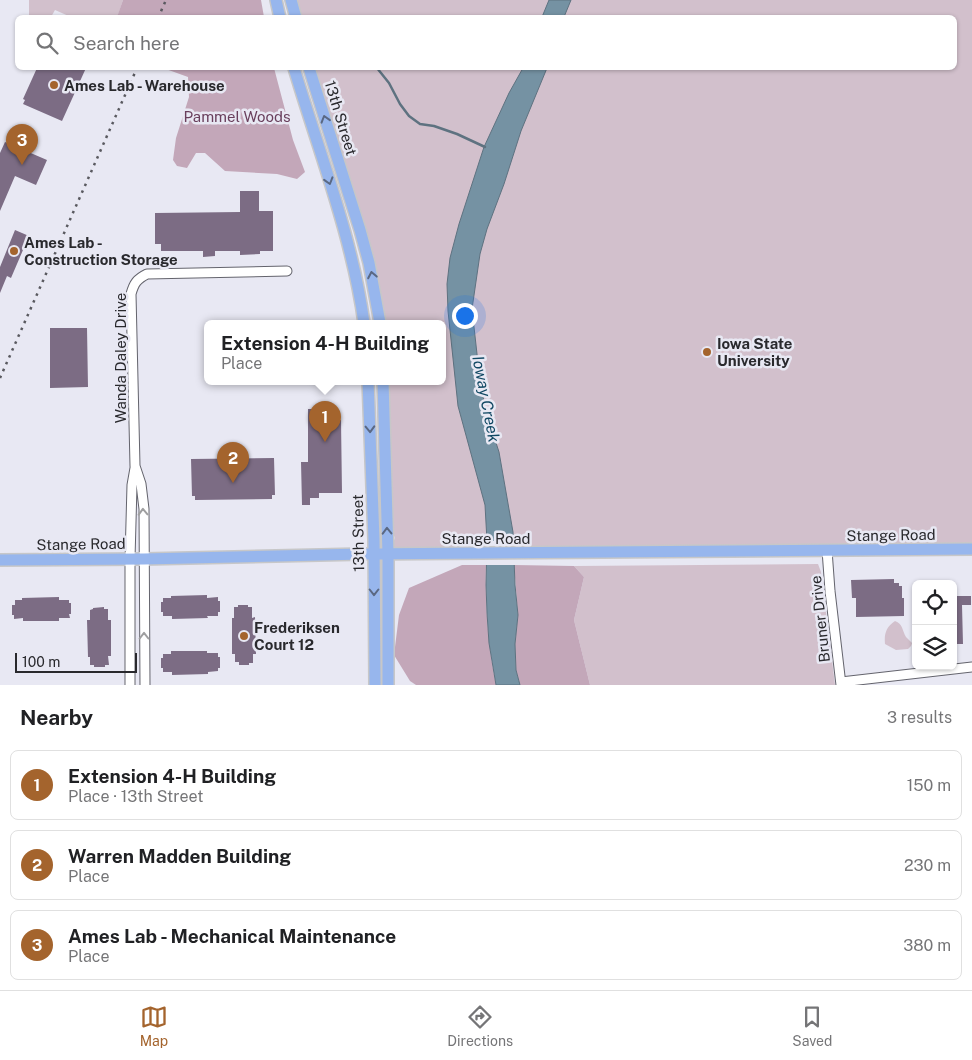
<!DOCTYPE html>
<html lang="en">
<head>
<meta charset="utf-8">
<style>
  body { margin:0; font-family:"Public Sans",sans-serif; background:#f6f6f6; color:#202124 }
  .controls { position:absolute; right:15px; bottom:15px; display:grid; overflow:hidden; border-radius:8px; box-shadow:0 1px 4px #0004 }
  .controls button { width:45px; height:45px; display:grid; place-items:center; padding:0; border:0; border-bottom:1px solid #e0e0e0; background:#fff; color:#202124; font:25px sans-serif }
  .scale { position:absolute; left:15px; bottom:12px; width:122px; box-sizing:border-box; padding-left:5px; border:2px solid #29292d; border-top:0; font-size:14px; line-height:18px; white-space:nowrap; color:#29292d; -webkit-text-stroke:4px #e8e8f3; paint-order:stroke }
  .you { position:absolute; left:464px; top:315px; width:18px; height:18px; margin:-12px; border:4px solid #fff; border-radius:50%; background:#1a73e8; box-shadow:0 0 0 8px #1a73e833 }
  .badge { display:grid; place-items:center; width:32px; height:32px; border-radius:50%; background:#a4642d; color:#fff; font-size:16px; font-weight:700 }
  .pin { position:absolute; translate:-50% -41px; filter:drop-shadow(0 1px 2px #0008) }
  .pin::after { content:''; position:absolute; top:26px; width:18px; height:15px; background:inherit; clip-path:polygon(0 0,100% 0,50% 100%) }
  .popup { position:absolute; left:204px; top:320px; width:242px; height:65px; box-sizing:border-box; display:grid; place-content:center; border-radius:8px; background:#fff; filter:drop-shadow(0 1px 4px #0005); font-size:16px; white-space:nowrap; color:#757577 }
  .popup b { font-size:19px; color:#202124 }
  .popup::after { content:''; position:absolute; left:50%; top:100%; margin-left:-10px; border:10px solid transparent; border-top-color:#fff }
  .list { margin:0; padding:0; list-style:none }
  h2 { display:flex; justify-content:space-between; align-items:center; height:65px; margin:0; padding:0 20px; font-size:21px }
  h2 small { font-size:16px; font-weight:400; color:#757577 }
  .list li { display:grid; grid-template-columns:32px 1fr auto; gap:15px; align-items:center; box-sizing:border-box; height:70px; margin:0 10px 10px; padding:0 10px; border:1px solid #e0e0e0; border-radius:8px }
  .list b { display:block; font-size:19px; white-space:nowrap }
  .list p { margin:0; font-size:16px; white-space:nowrap; color:#757577 }
  .list em { font-size:16px; font-style:normal; color:#757577 }
  .icon { flex:none; width:28px; height:28px; fill:none; stroke:currentColor; stroke-width:2; stroke-linecap:round; stroke-linejoin:round }
  .map { position:relative; flex:none; width:972px; height:685px; overflow:hidden }
  .search { position:absolute; background:#fff; box-shadow:0 1px 4px #0004; left:15px; right:15px; top:15px; height:55px; display:flex; align-items:center; gap:12px; box-sizing:border-box; padding:0 18px; border-radius:8px; color:#757577; font-size:19px }
  .sheet { height:305px; background:#fff }
  nav { display:flex; justify-content:space-around; align-items:center; box-sizing:border-box; height:70px; border-top:1px solid #e0e0e0; background:#fff; font-size:14px; color:#757577 }
  nav a { display:grid; justify-items:center; gap:2px }
  nav .on { color:#a4642d }
  .map>svg:first-child { display:block }
  .green { fill:#d2c0cc }
  .forest { fill:#c3a7b9 }
  .water { fill:#7592a3; stroke:#5e7280 }
  .pier { fill:#e8e8f3 }
  .lines { fill:none; stroke-linecap:round; stroke-linejoin:round }
  .stream { stroke:#5e7280; stroke-width:2.5 }
  .building { fill:#7c6c84 }
  .minor-casing { stroke:#64646d; stroke-width:11 }
  .major-casing { stroke:#c7c7c8; stroke-width:14 }
  .minor { stroke:#fff; stroke-width:9 }
  .major { stroke:#97b6ed; stroke-width:11 }
  .rail { stroke:#59595f; stroke-width:2.5; stroke-dasharray:2.5 5; stroke-linecap:butt }
  .oneway { stroke:#5a6883 }
  .oneway2 { stroke:#9f9fa0 }
  .poi-dot { fill:#a4642d; stroke:#e8e8f3; stroke-width:2 }
  .labels { text-anchor:middle; dominant-baseline:central; stroke-width:5; stroke-linejoin:round; paint-order:stroke }
  .poi-label { font-size:15px; font-weight:bold; fill:#29292d; stroke:#e8e8f3; text-anchor:start }
  .park-label { font-size:15px; fill:#693f5c; stroke:#e8e8f3 }
  .street-label { font-size:15px; fill:#29292d; stroke:#e8e8f3 }
  .water-label { font-size:16px; font-style:italic; fill:#114863; stroke:#e8e8f3 }
</style>
</head>
<body>
<div class="map">
<svg width="972" height="685" viewBox="0 0 972 685">
  <rect width="100%" height="100%" fill="#e8e8f3"/>
  <path class="green" d="M29,0H123L117,18L71,17L55,10L51,17H29Z
    M297,0H972V549L388,554L395,538L393,533L388,381H442V323H384L314,68H954V18H301Z
    M818,564L821,572L835,685H590L574,620L584,577L574,566Z
    M895,621C903,624 902,630 906,637C908,639 910,641 912,643L911,646L908,649L896,650L885,644C884,634 886,627 895,621Z"/>
  <path class="forest" d="M123,0H261L264,17H117Z
    M163,68H274L293,140L305,172L297,179L277,174L225,171L205,153H196L187,168L177,166L173,160L176,138L189,97L188,77Z
    M462,565H486C485,605 488,646 496,685H416L410,681L394,655L399,615L409,588Z
    M514,565L574,566L584,577L574,620L590,685H520L516,670L515,644L518,615Z"/>
  <path class="water" d="M549,0H571L564,17H542Z
    M523,68H547L521,131L504,184L487,229L480,254L472,309L480,381L486,412L499,452L513,532L515,585L518,615L515,644L516,670L520,685H496L489,643L487,613L486,585L487,541L485,505L458,406L448,311L447,284L450,258L459,224L484,147L509,93Z"/>
  <path class="pier" d="M485,541H516L517,565H484Z"/>
  <g class="lines">
    <path class="stream" d="M377,68L389,83L400,104L409,116L420,124L434,126L457,134L485,147"/>
  </g>
  <path class="building" d="M37,68H86L62,121L23,104L25,100L23,99Z
    M5,142L47,160L36,185L15,176L0,211V153Z
    M240,191H259V211H273V251H260V254L240,255V251H215V256L203,257V251H161V244H155V213L240,212Z
    M15,230L29,236L11,278L7,276L0,293V267Z
    M50,328H87L88,387L50,388Z
    M308,409H319V420H341L342,493H319V498H310V505H302L301,462H308Z
    M274,458L275,495H272V499L195,500V496H192L191,459Z
    M894,579V583H899V586H902V598H904V616L856,617V598H852L851,580Z
    M207,595V598L218,597V601H220V612H218V616H207L208,618L172,619V616H163V612H161V602H163V598H171V596Z
    M953,596H971V605H962L963,644H954Z
    M59,597V600H69V603H71V614H69L70,618H59V621H23V618L14,619V615H12V605H15V600H22V598Z
    M238,605H248V607H252V618L255,617L256,654H253V663H249V665H239V662H235V654H232V618H234V607H238Z
    M104,607V609H108V620H111V656H108L109,665H105V667H94V665H90V657H88L87,620H90V610L93,609V608Z
    M171,651H207V653H218V657H220V668H218V671L208,672V674L172,675V672H163V668H161V658H163V654H171Z"/>
  <g class="lines">
    <g class="minor-casing">
      <path id="minor" d="M827,550L830,591L841,685
        M841,682L972,667
        M130,685V559L132,485L135,468
        M145,685L144,509L141,484L135,466L131,294C134,283 137,279 147,274L287,271"/>
    </g>
    <g class="major-casing">
      <path id="major" d="M276,0L280,18
        M291,0L296,18
        M294,68C319,152 352,236 364,323
        M309,68L360,230L369,263L380,323
        M368,381L374,540L375,685
        M383,381L388,554V685
        M0,560L144,559L363,554L972,549"/>
    </g>
    <use href="#minor" class="minor"/>
    <use href="#major" class="major"/>
    <path class="rail" d="M158,18L166,0
      M0,378L137,68"/>
  </g>
  <defs><path id="oneway-chevron" d="M-2-3.5L2.5 0L-2 3.5" fill="none" stroke-width="1.6" stroke-linecap="round" stroke-linejoin="round" transform="scale(1.25)"/></defs>
  <g class="oneway">
    <use href="#oneway-chevron" transform="translate(325 119) rotate(-107)"/>
    <use href="#oneway-chevron" transform="translate(329 181) rotate(73)"/>
    <use href="#oneway-chevron" transform="translate(372 275) rotate(-101)"/>
    <use href="#oneway-chevron" transform="translate(370 429) rotate(88)"/>
    <use href="#oneway-chevron" transform="translate(387 531) rotate(-91)"/>
    <use href="#oneway-chevron" transform="translate(374 592) rotate(90)"/>
  </g>
  <g class="oneway2">
    <use href="#oneway-chevron" transform="translate(143 512) rotate(-92)"/>
    <use href="#oneway-chevron" transform="translate(144 636) rotate(-90)"/>
  </g>
  <g class="poi-dot">
    <circle cx="54" cy="85" r="5"/>
    <circle cx="14" cy="251" r="5"/>
    <circle cx="707" cy="352" r="5"/>
    <circle cx="244" cy="636" r="5"/>
  </g>
  <g class="labels">
    <g class="poi-label">
      <text x="64" y="85">Ames Lab - Warehouse</text>
      <text x="24" y="242">Ames Lab -<tspan x="24" dy="17">Construction Storage</tspan></text>
      <text x="717" y="343">Iowa State<tspan x="717" dy="17">University</tspan></text>
      <text x="254" y="627">Frederiksen<tspan x="254" dy="17">Court 12</tspan></text>
    </g>
    <g class="park-label">
      <text x="237" y="116">Pammel Woods</text>
    </g>
    <g class="street-label">
      <text transform="translate(341 118) rotate(73)">13th Street</text>
      <text transform="translate(120 358) rotate(-90)">Wanda Daley Drive</text>
      <text transform="translate(358 533) rotate(-91)">13th Street</text>
      <text transform="translate(891 535) rotate(-1)">Stange Road</text>
      <text x="486" y="538">Stange Road</text>
      <text transform="translate(81 544) rotate(-1)">Stange Road</text>
      <text transform="translate(820 619) rotate(-96)">Bruner Drive</text>
    </g>
    <g class="water-label">
      <text transform="translate(486 399) rotate(79)">Ioway Creek</text>
    </g>
  </g>
</svg>
<div class="controls">
<button><svg class="icon" aria-label="locate" viewBox="0 0 24 24"><circle cx="12" cy="12" r="6"/><path d="M12 2v4M12 18v4M2 12h4M18 12h4"/></svg></button>
<button><svg class="icon" aria-label="layers" viewBox="0 0 24 24"><path d="M12 4l9 5-9 5-9-5zM3 14l9 5 9-5"/></svg></button>
</div>
<div class="scale">100 m</div>
<div class="you"></div>
<div class="pin badge" style="left:325px;top:442px">1</div>
<div class="popup"><b>Extension 4-H Building</b>Place</div>
<div class="pin badge" style="left:233px;top:483px">2</div>
<div class="pin badge" style="left:22px;top:165px">3</div>
<div class="search"><svg class="icon" aria-label="search" viewBox="0 0 24 24"><circle cx="10" cy="10" r="6"/><path d="M15 15l6 6"/></svg>Search here</div>
</div>
<section class="sheet">
<h2>Nearby<small>3 results</small></h2>
<ul class="list">
<li><span class="badge">1</span><div><b>Extension 4-H Building</b><p>Place · 13th Street</p></div><em>150 m</em></li>
<li><span class="badge">2</span><div><b>Warren Madden Building</b><p>Place</p></div><em>230 m</em></li>
<li><span class="badge">3</span><div><b>Ames Lab - Mechanical Maintenance</b><p>Place</p></div><em>380 m</em></li>
</ul>
</section>
<nav>
<a class="on"><svg class="icon" aria-label="map" viewBox="0 0 24 24"><path d="M3 6l6-2 6 2 6-2v14l-6 2-6-2-6 2zM9 4v14M15 6v14"/></svg>Map</a>
<a><svg class="icon" aria-label="directions" viewBox="0 0 24 24"><path d="M12 3l9 9-9 9-9-9zM9 14v-3h6M13 9l2 2-2 2"/></svg>Directions</a>
<a><svg class="icon" aria-label="saved" viewBox="0 0 24 24"><path d="M7 4h10v16l-5-4-5 4z"/></svg>Saved</a>
</nav>
</body>
</html>
